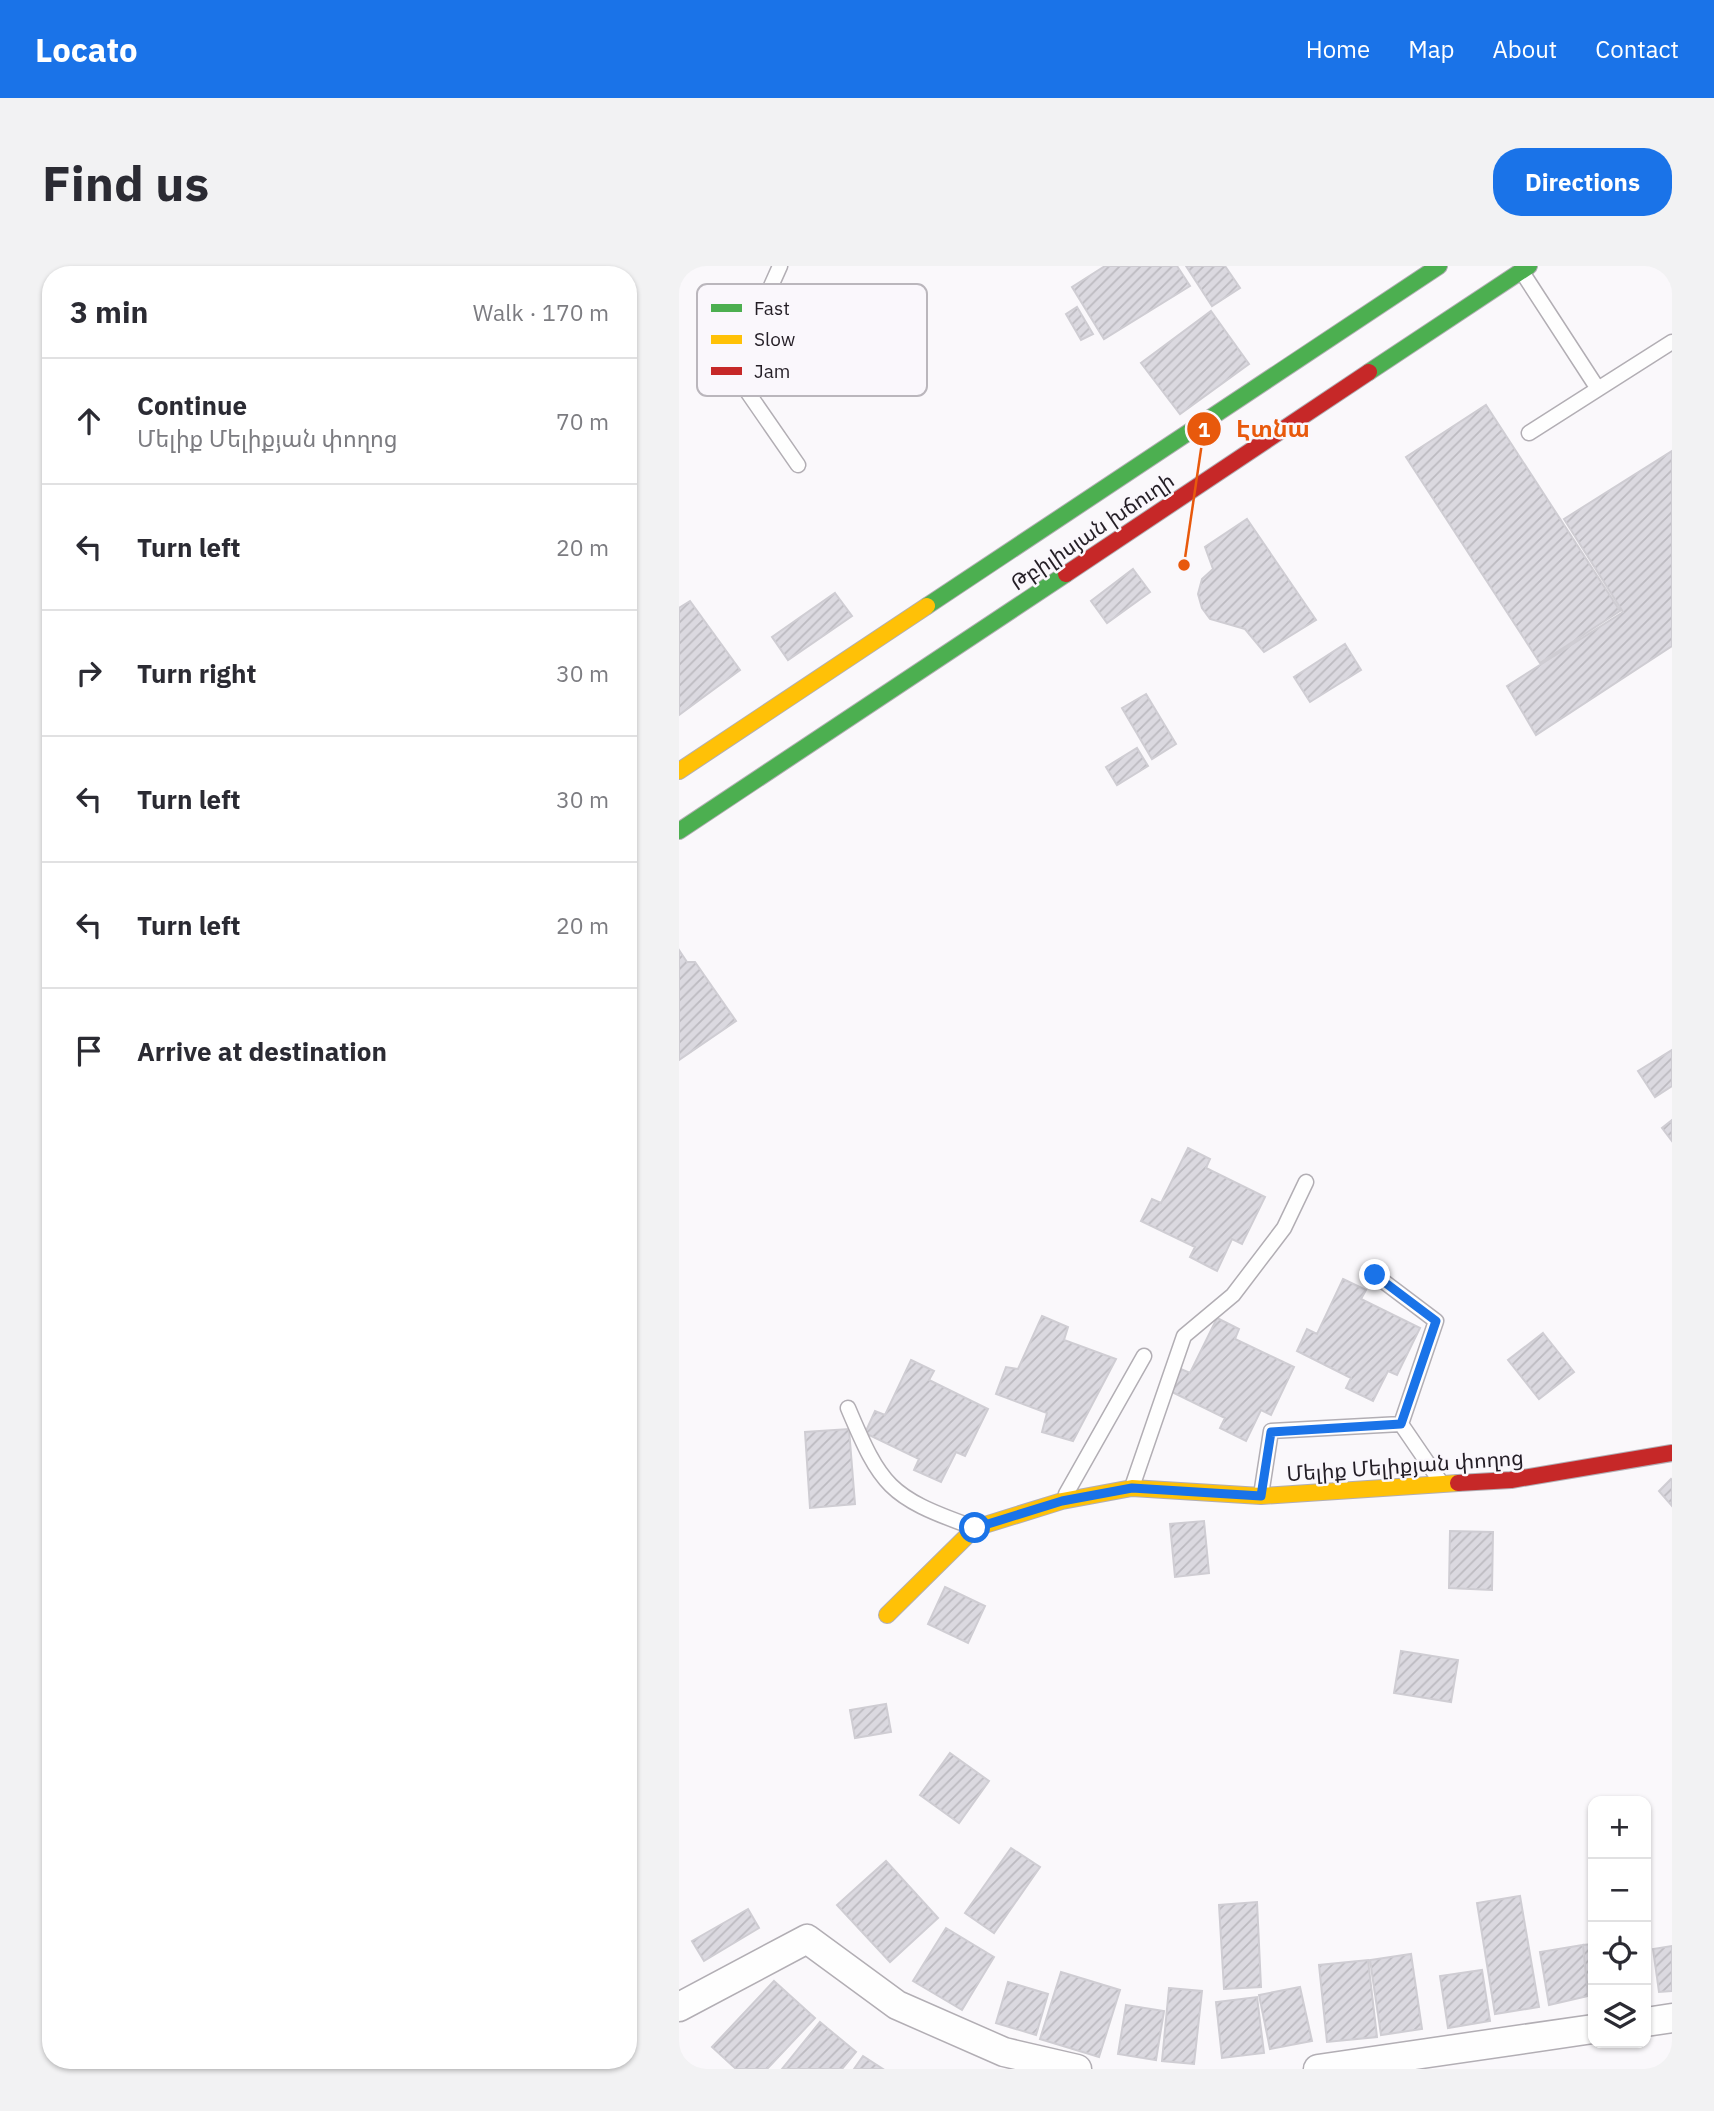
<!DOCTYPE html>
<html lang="en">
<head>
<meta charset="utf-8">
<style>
  body { margin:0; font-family:"IBM Plex Sans","Noto Sans Armenian",sans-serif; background:#f2f2f3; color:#2b2b33 }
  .controls { position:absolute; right:21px; bottom:21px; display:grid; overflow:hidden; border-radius:14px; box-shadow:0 2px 5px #0004 }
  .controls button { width:63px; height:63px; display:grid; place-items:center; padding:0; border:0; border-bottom:2px solid #e1e1e2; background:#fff; color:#2b2b33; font:35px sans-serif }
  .stop { position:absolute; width:21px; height:21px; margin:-16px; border:5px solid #1a73e8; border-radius:50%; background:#fff }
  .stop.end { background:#1a73e8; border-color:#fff; box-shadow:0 2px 7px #0008 }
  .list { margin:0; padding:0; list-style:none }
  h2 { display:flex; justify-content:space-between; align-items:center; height:91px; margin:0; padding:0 28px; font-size:30px }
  h2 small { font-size:23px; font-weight:400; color:#7c7c81 }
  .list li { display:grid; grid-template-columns:46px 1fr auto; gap:21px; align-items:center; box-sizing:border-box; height:126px; padding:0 28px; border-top:2px solid #e1e1e2 }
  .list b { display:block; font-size:26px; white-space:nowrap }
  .list p { margin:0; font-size:23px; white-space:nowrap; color:#7c7c81 }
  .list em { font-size:23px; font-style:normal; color:#7c7c81 }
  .icon { flex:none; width:38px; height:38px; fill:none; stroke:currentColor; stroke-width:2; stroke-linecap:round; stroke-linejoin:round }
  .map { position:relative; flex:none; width:993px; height:1803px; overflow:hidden; border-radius:28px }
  header { display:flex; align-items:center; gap:42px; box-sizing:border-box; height:98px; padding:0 35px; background:#1a73e8; color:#fff }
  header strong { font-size:33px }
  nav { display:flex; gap:38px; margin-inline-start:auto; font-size:24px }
  .intro { display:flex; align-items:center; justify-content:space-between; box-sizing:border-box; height:168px; padding:0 42px }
  h1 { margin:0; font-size:49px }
  .button { padding:18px 32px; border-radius:28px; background:#1a73e8; color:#fff; font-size:24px; font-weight:700 }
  main { display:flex; gap:42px; padding:0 42px }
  aside { flex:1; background:#fff; border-radius:28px; box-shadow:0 2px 5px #0004 }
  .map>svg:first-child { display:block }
  .building { fill:url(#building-hatch); stroke:#cfcdd3; stroke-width:2 }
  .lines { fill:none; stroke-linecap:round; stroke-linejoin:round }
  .lane-casing { stroke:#b2aeb4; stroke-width:17 }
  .street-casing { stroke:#b2aeb4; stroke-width:31 }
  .fast-casing { stroke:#b2aeb4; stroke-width:18 }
  .slow-casing { stroke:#b2aeb4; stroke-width:18 }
  .jam-casing { stroke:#b2aeb4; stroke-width:18 }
  .lane { stroke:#fefefe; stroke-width:14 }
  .street { stroke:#fefefe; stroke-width:28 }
  .fast { stroke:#4caf50; stroke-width:16 }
  .slow { stroke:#ffc107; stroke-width:16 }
  .jam { stroke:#c62828; stroke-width:16 }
  .route { stroke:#1a73e8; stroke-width:9 }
  .labels { text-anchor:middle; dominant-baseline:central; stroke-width:5; stroke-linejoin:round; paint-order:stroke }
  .street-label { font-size:21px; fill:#241e26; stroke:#faf7fc }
  .key { fill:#faf7fc; stroke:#bab6bc; stroke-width:2 }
  .key-label { font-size:19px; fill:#241e26 }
  .leader { fill:none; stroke:#e8590c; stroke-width:2.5 }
  .callout-dot { fill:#e8590c; stroke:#faf7fc; stroke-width:2.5 }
  .mark-label { font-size:21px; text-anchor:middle; font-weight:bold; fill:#fff }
  .callout-label { font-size:23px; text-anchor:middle; font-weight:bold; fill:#e8590c; stroke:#faf7fc; stroke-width:5; stroke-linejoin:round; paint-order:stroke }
</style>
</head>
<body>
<header>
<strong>Locato</strong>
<nav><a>Home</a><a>Map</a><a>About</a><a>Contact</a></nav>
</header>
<div class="intro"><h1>Find us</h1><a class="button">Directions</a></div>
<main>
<aside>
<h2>3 min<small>Walk · 170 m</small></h2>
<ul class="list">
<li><svg class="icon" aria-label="ahead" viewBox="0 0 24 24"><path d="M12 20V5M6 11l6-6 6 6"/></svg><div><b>Continue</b><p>Մելիք Մելիքյան փողոց</p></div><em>70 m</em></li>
<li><svg class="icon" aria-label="left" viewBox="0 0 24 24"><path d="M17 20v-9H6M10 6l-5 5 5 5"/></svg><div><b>Turn left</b></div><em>20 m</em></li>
<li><svg class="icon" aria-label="right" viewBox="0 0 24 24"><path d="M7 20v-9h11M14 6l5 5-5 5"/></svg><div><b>Turn right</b></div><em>30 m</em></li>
<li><svg class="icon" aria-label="left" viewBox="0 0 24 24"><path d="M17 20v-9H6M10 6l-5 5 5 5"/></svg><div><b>Turn left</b></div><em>30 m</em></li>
<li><svg class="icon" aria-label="left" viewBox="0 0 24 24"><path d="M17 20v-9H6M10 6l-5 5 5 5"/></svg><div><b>Turn left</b></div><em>20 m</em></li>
<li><svg class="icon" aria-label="arrive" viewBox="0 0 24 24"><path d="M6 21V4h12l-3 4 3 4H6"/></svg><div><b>Arrive at destination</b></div></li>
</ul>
</aside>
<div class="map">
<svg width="993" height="1803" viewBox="0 0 993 1803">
  <defs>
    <pattern id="building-hatch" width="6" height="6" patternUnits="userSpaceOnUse" patternTransform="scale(1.75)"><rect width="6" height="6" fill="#dbd9e0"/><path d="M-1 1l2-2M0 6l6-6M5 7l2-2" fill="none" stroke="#bcbac0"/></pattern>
  </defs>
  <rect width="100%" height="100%" fill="#faf8fb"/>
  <path class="building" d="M426,0H498L511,20L425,73L393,21Z
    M507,0H546L561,22L533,40Z
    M398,41L414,68L402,74L387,48Z
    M532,45L570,98L501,148L462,97Z
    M807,139L941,345L861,397L727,191Z
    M993,185V380L857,469L828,420L944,346L885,253Z
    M568,253L637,354L585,386L566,363L531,353L523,342L519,328L523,313L534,303L526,281Z
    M454,303L471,326L428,357L412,335Z
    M156,327L173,350L109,394L93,371Z
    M11,335L61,404L0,449V342Z
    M666,378L682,404L631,436L615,411Z
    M467,428L497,478L473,493L443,442Z
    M458,482L469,500L438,519L427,501Z
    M0,684L8,696H16L57,755L0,794Z
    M993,784V820L976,831L959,805Z
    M993,854V875L983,862Z
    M509,882L531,893L527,902L586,931L563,978L553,973L538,1005L511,991L516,981L462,955L473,933L482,937Z
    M664,1013L687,1024L682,1033L741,1062L718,1109L709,1105L694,1135L667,1122L672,1112L618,1085L628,1063L638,1068Z
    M363,1050L389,1061L385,1074L437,1093L394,1175L363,1166L368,1147L317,1128L327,1101L339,1103Z
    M538,1052L560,1063L556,1073L615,1101L592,1149L582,1144L567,1175L541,1162L546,1152L491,1125L502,1103L511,1107Z
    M864,1067L895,1106L860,1133L829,1094Z
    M232,1094L255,1105L250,1114L309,1143L286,1190L277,1186L262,1216L235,1204L240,1193L186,1167L196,1145L206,1149Z
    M170,1163L176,1238L131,1242L126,1166Z
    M992,1213L993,1214V1240L980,1225Z
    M525,1255L530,1307L496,1311L491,1258Z
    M771,1265L814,1266L813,1324L770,1322Z
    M266,1321L306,1340L289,1377L249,1358Z
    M722,1385L779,1394L772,1436L715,1427Z
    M207,1438L212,1466L176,1472L171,1444Z
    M271,1487L310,1515L280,1557L241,1529Z
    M332,1582L361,1601L315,1667L286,1647Z
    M207,1595L259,1652L211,1696L158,1639Z
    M841,1630L860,1741L816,1748L798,1637Z
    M578,1636L582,1721L545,1723L540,1639Z
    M69,1643L80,1662L25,1695L13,1675Z
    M267,1662L315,1691L283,1744L234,1715Z
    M914,1678V1730H909L904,1679Z
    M904,1679L909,1730L870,1739L861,1686Z
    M993,1680V1725L980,1726L974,1683Z
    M732,1688L743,1763L702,1769L691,1694Z
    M689,1694L698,1771L648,1776L640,1699Z
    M803,1704L811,1755L769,1762L761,1710Z
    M382,1706L441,1724L420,1791L361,1773Z
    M95,1715L136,1752L88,1803H57L33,1781Z
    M329,1716L369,1728L357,1769L317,1757Z
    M621,1721L633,1775L591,1783L580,1729Z
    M490,1722L523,1725L515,1798L483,1795Z
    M578,1731L585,1787L543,1792L537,1736Z
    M447,1739L485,1745L477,1794L439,1788Z
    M141,1756L177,1786L163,1803H103Z
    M184,1790L204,1803H175Z
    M3,1792L15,1803H0Z"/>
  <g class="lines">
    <g class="lane-casing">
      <path id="lane" d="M101,0L54,105L119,199
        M843,6L919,123L850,167
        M919,123L993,76
        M696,1009L757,1055L722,1158L761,1215
        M169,1142C202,1220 210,1231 291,1260
        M453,1221L505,1070L554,1029L605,962L627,916
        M387,1228L465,1090
        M582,1229L592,1165L722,1158"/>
    </g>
    <g class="street-casing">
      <path id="street" d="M0,1741L128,1673L218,1739L325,1786L398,1803
        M967,1756L993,1752
        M639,1803L914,1763"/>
    </g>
    <g class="fast-casing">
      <path id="fast" d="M690,106L850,0
        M248,340L760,0
        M0,565L387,308"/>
    </g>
    <g class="slow-casing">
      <path id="slow" d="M0,505L248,340
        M208,1349L296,1262L383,1235L453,1222L582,1230L779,1217"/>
    </g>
    <g class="jam-casing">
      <path id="jam" d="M387,308L690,106
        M779,1217L832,1214L993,1187"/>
    </g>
    <use href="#lane" class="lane"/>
    <use href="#street" class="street"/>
    <use href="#fast" class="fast"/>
    <use href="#slow" class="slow"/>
    <use href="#jam" class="jam"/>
  </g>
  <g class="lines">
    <path class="route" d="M296,1262L383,1235L453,1222L582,1230L592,1166L722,1158L757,1055L696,1009"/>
  </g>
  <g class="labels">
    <g class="street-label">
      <text transform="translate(413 265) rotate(-34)">Թբիլիսյան խճուղի</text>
      <text transform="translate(726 1199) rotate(-4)">Մելիք Մելիքյան փողոց</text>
    </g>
  </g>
  <rect x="18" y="18" width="230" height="112" rx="10" class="key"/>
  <rect x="32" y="38" width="31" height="8" fill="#4caf50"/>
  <rect x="32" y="69" width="31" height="9" fill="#ffc107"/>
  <rect x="32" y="101" width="31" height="8" fill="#c62828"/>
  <g class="key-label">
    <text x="75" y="49">Fast</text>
    <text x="75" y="80">Slow</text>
    <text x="75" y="112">Jam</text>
  </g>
  <path class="leader" d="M505 299L525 163"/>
  <g class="callout-dot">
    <circle cx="505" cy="299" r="7"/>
    <circle cx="525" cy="163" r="18"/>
  </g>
  <g class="mark-label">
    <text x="525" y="171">1</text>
  </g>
  <g class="callout-label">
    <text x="594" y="171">Էտնա</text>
  </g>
</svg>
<div class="controls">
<button>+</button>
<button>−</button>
<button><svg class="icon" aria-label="locate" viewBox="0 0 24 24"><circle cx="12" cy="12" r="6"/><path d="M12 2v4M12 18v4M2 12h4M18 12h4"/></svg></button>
<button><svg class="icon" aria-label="layers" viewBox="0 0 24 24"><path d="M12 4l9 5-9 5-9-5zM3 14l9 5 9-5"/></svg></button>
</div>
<div class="stop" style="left:296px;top:1262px"></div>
<div class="stop end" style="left:696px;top:1009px"></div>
</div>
</main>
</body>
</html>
